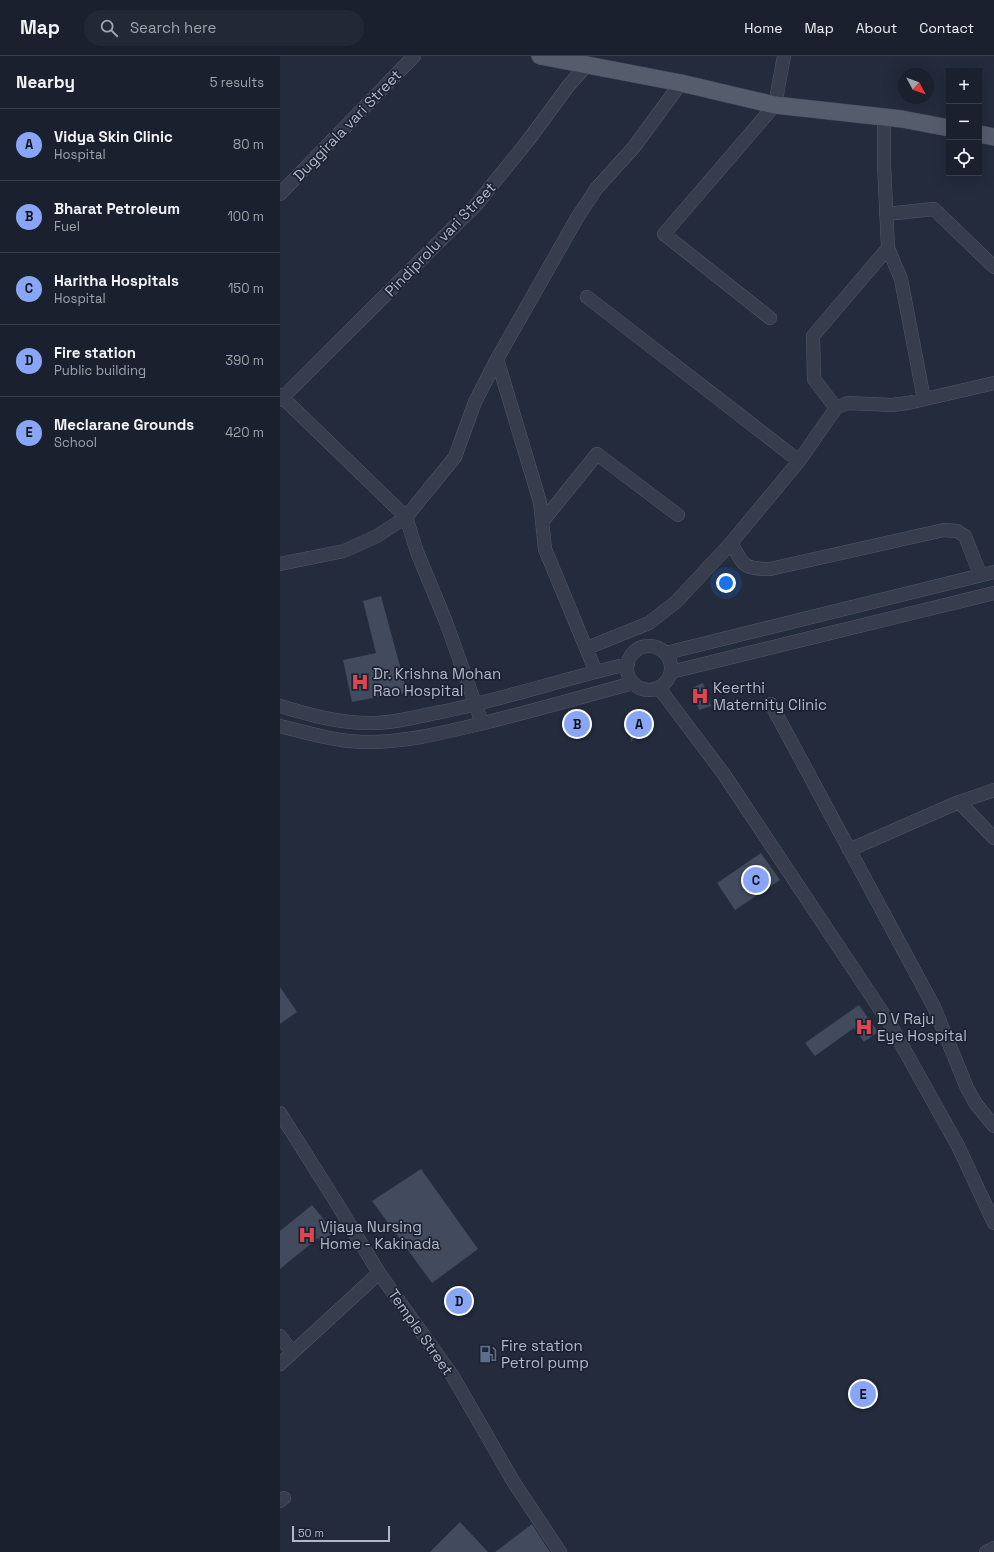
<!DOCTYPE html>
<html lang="en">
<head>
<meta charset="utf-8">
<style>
  body { margin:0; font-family:"Space Grotesk",sans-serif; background:#232835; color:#f1f3f6 }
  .controls { position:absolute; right:12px; top:12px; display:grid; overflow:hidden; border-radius:0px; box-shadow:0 4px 16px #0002 }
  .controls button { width:36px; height:36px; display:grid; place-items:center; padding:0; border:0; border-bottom:1px solid #383e49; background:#1a202d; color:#f1f3f6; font:20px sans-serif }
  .compass { position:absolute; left:618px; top:12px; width:36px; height:36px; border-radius:50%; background:#1a202d; box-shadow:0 4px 16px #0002; rotate:131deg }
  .scale { position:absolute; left:12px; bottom:10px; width:98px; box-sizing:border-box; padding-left:4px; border:2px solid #b3b8c8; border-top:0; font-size:11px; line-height:14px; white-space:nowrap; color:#b3b8c8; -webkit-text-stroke:3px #1c2231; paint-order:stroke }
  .you { position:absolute; left:446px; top:527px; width:14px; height:14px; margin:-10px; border:3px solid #fff; border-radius:50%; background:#1a73e8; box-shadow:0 0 0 6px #1a73e833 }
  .badge { display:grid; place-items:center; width:26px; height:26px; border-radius:50%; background:#89a6f6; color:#111; font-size:13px; font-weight:700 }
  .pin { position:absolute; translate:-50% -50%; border:2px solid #fff; box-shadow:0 1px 4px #0006 }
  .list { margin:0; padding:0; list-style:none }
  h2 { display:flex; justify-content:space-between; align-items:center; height:52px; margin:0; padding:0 16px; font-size:17px }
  h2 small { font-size:13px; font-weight:400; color:#9fa3aa }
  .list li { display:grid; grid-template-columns:26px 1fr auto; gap:12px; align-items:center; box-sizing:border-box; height:72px; padding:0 16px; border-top:1px solid #383e49 }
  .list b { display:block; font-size:15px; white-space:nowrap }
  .list p { margin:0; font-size:13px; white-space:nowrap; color:#9fa3aa }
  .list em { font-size:13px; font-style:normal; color:#9fa3aa }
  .icon { flex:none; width:22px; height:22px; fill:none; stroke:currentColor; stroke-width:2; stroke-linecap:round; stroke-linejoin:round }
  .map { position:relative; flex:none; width:714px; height:1496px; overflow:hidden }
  header { display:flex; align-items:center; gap:24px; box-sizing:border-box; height:56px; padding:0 20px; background:#1a202d; border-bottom:1px solid #383e49 }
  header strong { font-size:19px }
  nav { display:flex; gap:22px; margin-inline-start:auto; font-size:14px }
  .search { width:280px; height:36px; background:#232835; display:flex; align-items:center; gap:10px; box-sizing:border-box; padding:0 14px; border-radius:22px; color:#9fa3aa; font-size:15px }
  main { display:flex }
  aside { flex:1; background:#1a202d }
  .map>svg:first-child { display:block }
  .building { fill:#424a5e }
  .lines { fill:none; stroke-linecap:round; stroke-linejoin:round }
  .minor-casing { stroke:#525867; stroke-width:14 }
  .major-casing { stroke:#404655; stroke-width:18 }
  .minor { stroke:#373d4c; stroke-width:13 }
  .major { stroke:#555c6c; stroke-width:17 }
  .labels { text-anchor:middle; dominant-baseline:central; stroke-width:3.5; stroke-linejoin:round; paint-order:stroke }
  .street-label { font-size:15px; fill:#b3b8c8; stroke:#1c2231 }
  .poi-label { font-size:15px; fill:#b3b8c8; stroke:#1c2231; text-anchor:start }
</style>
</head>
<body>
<header>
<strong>Map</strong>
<div class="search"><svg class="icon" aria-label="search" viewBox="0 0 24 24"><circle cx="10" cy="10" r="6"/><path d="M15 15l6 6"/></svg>Search here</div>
<nav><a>Home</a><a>Map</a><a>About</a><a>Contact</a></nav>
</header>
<main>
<aside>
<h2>Nearby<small>5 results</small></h2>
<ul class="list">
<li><span class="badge">A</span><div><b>Vidya Skin Clinic</b><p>Hospital</p></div><em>80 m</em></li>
<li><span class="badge">B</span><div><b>Bharat Petroleum</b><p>Fuel</p></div><em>100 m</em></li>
<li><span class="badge">C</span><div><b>Haritha Hospitals</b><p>Hospital</p></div><em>150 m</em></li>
<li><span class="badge">D</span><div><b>Fire station</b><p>Public building</p></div><em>390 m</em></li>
<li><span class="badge">E</span><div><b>Meclarane Grounds</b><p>School</p></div><em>420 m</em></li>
</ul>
</aside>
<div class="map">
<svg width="714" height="1496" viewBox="0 0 714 1496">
  <rect width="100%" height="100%" fill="#232b3c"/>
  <path class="building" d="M101,540L127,636L108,641V639L72,646L63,604L96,597L83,545Z
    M423,627L431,650L419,654L411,632Z
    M348,656L371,662L351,686Z
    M481,797L500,824L455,854L437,827Z
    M0,931L17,956L0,968Z
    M579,949L598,976L584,986L574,972L535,1000L525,987Z
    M141,1113L198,1193L152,1227L92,1145Z
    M32,1149L54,1176L41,1186L38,1182L0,1213V1175Z
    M180,1466L208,1496H150Z
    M252,1468L270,1496H215Z"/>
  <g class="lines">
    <g class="minor-casing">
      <path id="minor" d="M0,138L134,0
        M606,158L654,153L714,211
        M608,192L621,223L644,343
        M307,241L519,405
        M490,262L384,178L495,49L504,0
        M217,303L260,446L265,493L316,616
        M0,339L126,461L175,401L195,346L217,303L297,162L316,133L354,91L401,27
        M0,344L196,149L250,82L289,29L306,10
        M556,352L534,323L533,280L608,192L604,108V61
        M262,466L317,398L398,459
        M451,487C464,510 463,513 490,513L664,474L677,475L685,480L700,518
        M0,508L64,495L97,480L126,461L137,496L166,566L202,667
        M347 612a22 22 0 1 1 44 0a22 22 0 1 1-44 0Z
        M307,592L369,567L396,546L451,487L519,405L556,352L567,347L612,349L628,347L714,327
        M386,597L714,516
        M391,616L714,537
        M379,632L443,717L610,968L678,1090L714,1167
        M491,648L654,951L687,1032L696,1048L714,1070
        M0,650C29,659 59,667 90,667C111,668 134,661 156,657C221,644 283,623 348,608
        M0,670C28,677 55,685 83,686C127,687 170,675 212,665C259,653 306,640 353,627
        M679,746L714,782
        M569,794L679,746L714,734
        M0,1057L56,1146L99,1217L172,1319L233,1425L280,1496
        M0,1280L12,1296
        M0,1308L99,1217
        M0,1445L4,1442
        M706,1496L714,1492"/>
    </g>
    <g class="major-casing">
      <path id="major" d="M260,0L401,27L495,49L622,63L669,72
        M699,78L714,81"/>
    </g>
    <use href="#minor" class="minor"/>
    <use href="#major" class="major"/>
  </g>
  <defs>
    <g id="hospital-bare" transform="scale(1.38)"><path d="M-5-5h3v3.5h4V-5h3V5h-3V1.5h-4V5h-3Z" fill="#e0444e" stroke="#1c2231" stroke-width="2.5" paint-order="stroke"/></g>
    <g id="fuel-bare" transform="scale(1.38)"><path d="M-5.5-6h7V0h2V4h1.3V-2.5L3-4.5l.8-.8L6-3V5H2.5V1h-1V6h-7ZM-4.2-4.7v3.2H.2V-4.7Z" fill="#5c6f8a" stroke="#1c2231" stroke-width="2.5" paint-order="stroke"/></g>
  </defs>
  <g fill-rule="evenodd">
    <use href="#hospital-bare" x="80" y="626"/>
    <use href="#hospital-bare" x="420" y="640"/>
    <use href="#hospital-bare" x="584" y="971"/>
    <use href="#hospital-bare" x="27" y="1179"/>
    <use href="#fuel-bare" x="208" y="1298"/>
  </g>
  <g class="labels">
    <g class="street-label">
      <text transform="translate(67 69) rotate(-46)">Duggirala vari Street</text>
      <text transform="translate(160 183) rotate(-46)">Pindiprolu vari Street</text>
      <text transform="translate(141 1276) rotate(55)">Temple Street</text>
    </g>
    <g class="poi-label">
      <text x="93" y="617">Dr. Krishna Mohan<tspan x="93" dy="17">Rao Hospital</tspan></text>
      <text x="433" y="631">Keerthi<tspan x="433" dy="17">Maternity Clinic</tspan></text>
      <text x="597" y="962">D V Raju<tspan x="597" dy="17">Eye Hospital</tspan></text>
      <text x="40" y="1170">Vijaya Nursing<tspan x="40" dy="17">Home - Kakinada</tspan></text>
      <text x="221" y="1289">Fire station<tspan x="221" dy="17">Petrol pump</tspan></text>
    </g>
  </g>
</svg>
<div class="controls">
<button>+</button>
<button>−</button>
<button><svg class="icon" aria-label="locate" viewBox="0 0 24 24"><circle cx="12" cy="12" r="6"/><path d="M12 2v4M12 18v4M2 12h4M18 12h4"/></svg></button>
</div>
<svg class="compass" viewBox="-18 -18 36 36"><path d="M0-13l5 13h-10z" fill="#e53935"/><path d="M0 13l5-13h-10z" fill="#9fa3aa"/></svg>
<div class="scale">50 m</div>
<div class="you"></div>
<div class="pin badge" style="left:359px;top:668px">A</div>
<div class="pin badge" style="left:297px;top:668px">B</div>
<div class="pin badge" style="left:476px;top:824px">C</div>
<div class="pin badge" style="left:179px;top:1245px">D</div>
<div class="pin badge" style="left:583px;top:1338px">E</div>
</div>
</main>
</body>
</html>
